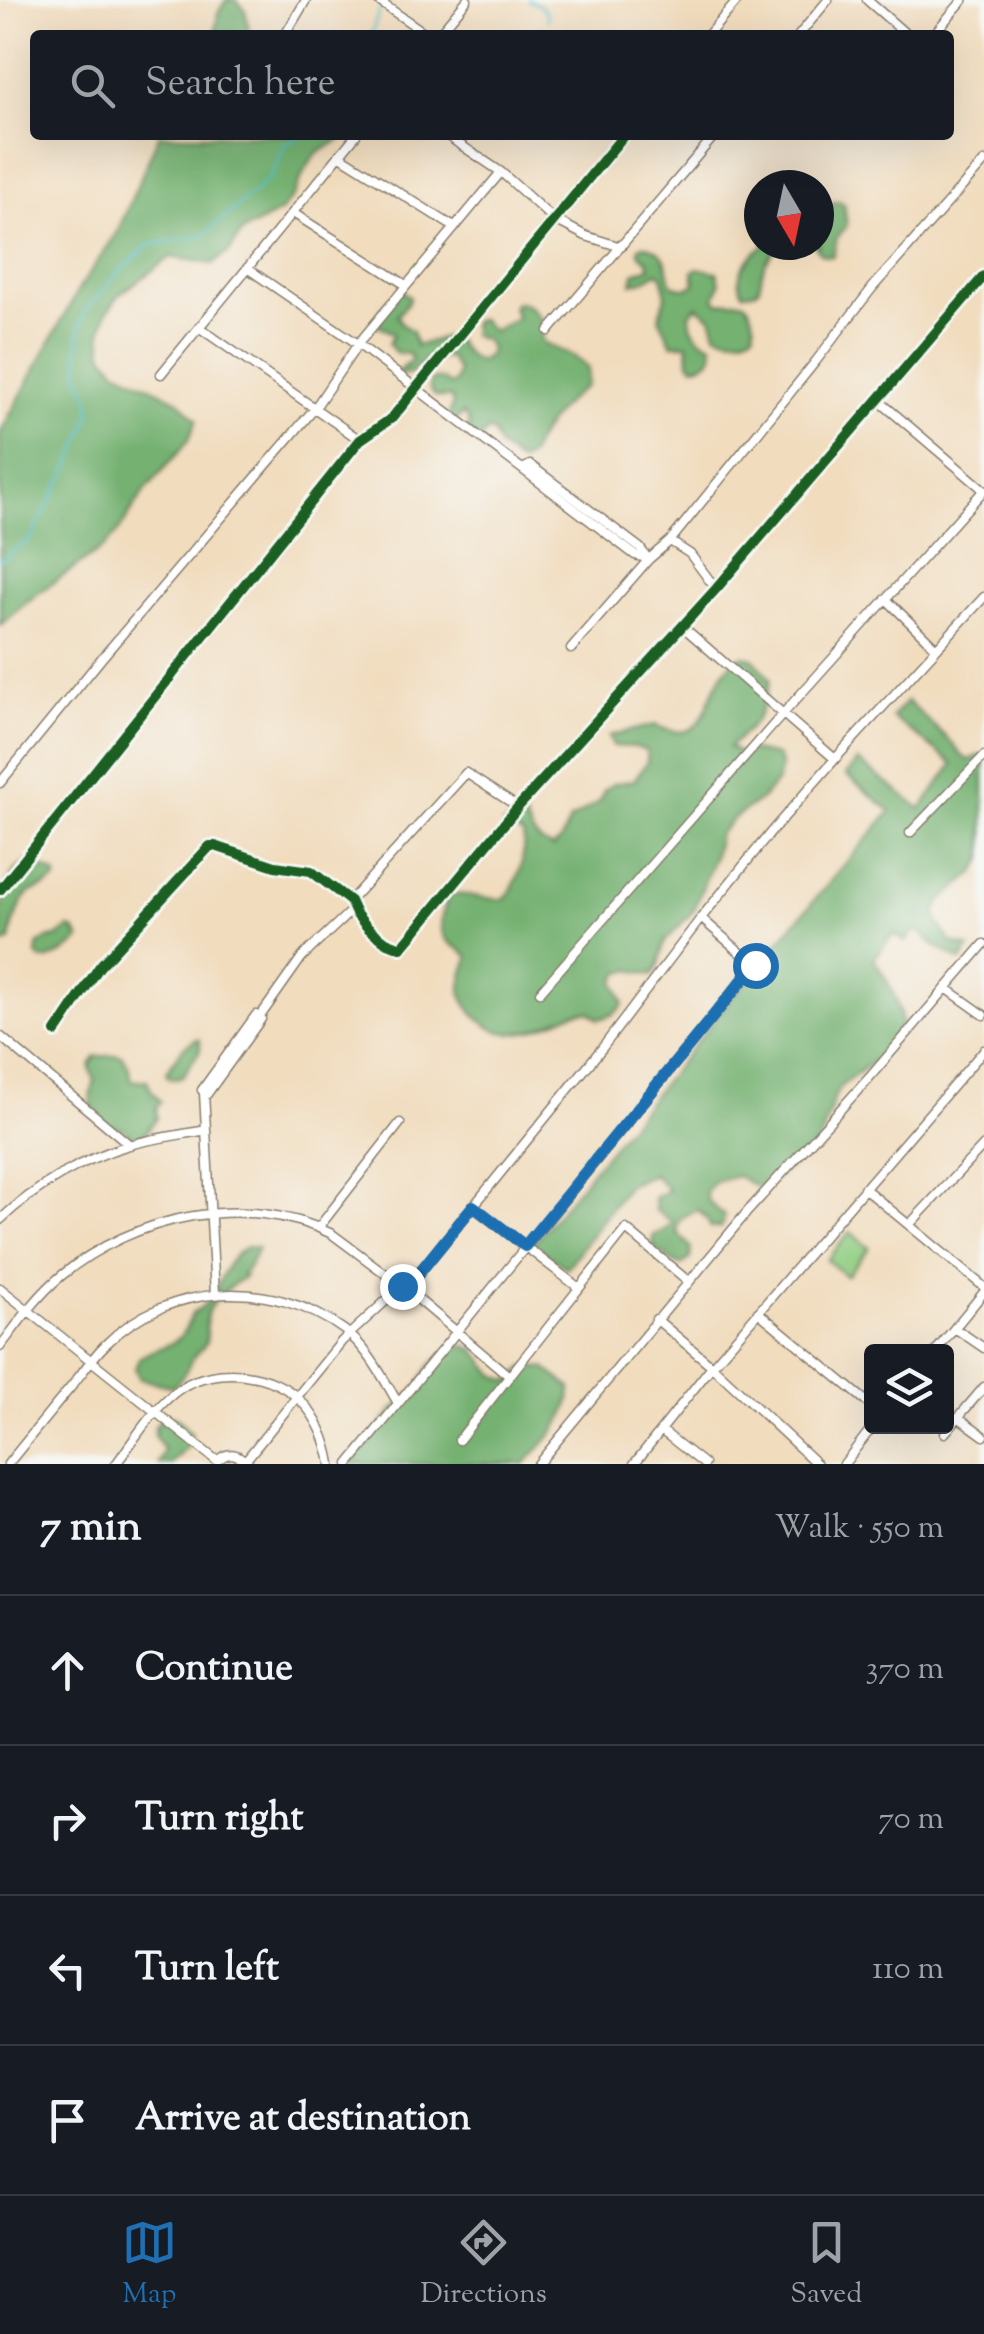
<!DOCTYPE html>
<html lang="en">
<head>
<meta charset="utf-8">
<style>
  body { margin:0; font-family:"Sorts Mill Goudy",serif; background:#242831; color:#f1f3f6 }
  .controls { position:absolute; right:30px; bottom:30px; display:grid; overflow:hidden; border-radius:10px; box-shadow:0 10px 40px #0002 }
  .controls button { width:90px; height:90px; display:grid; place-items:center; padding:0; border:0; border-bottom:2px solid #363941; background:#171b24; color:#f1f3f6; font:50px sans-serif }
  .compass { position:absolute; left:744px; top:170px; width:90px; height:90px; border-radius:50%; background:#171b24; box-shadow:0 10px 40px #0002; rotate:171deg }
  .stop { position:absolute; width:30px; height:30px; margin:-22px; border:8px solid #1f6fb2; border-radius:50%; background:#fff }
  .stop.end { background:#1f6fb2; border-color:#fff; box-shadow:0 2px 10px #0008 }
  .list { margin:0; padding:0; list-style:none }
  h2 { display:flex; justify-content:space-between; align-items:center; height:130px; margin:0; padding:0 40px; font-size:42px }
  h2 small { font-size:32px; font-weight:400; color:#9ea1a6 }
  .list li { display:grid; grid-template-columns:65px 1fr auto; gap:30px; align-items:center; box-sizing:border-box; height:150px; padding:0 40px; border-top:2px solid #363941 }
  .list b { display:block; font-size:38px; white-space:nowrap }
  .list em { font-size:32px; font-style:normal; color:#9ea1a6 }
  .icon { flex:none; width:55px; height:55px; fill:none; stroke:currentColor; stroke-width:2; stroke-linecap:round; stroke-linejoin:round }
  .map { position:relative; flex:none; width:984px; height:1464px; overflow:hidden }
  .search { position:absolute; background:#171b24; box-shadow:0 10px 40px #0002; left:30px; right:30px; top:30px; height:110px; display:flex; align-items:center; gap:25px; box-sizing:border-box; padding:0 35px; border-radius:10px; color:#9ea1a6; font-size:38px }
  .sheet { height:730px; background:#171b24 }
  nav { display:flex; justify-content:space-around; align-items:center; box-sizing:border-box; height:140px; border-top:2px solid #363941; background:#171b24; font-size:28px; color:#9ea1a6 }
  nav a { display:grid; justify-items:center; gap:5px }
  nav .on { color:#1f6fb2 }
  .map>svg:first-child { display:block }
  .green { fill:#92ce83; stroke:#577550; stroke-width:2.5 }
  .forest { fill:#75b171; stroke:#486646; stroke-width:2.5 }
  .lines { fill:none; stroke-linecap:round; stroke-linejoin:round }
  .stream { stroke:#51bfc7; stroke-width:2.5 }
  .street-casing { stroke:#867c6c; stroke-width:11 }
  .street { stroke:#fff; stroke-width:8 }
  .cycleway-casing { stroke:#f6f6f2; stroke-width:16 }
  .cycleway { stroke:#1b5e20; stroke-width:10 }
  .route { stroke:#1f6fb2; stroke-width:12 }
</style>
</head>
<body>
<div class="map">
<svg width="984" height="1464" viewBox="0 0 984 1464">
  <rect width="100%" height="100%" fill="#f6f6f2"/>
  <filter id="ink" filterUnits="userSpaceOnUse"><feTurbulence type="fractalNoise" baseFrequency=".01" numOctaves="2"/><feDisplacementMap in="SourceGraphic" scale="20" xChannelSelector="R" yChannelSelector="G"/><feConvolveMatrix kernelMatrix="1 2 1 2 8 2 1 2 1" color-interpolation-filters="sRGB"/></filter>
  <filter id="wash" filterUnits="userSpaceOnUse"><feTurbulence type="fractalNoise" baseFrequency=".0048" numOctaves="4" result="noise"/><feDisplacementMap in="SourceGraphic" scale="40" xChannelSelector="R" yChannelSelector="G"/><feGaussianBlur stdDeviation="2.25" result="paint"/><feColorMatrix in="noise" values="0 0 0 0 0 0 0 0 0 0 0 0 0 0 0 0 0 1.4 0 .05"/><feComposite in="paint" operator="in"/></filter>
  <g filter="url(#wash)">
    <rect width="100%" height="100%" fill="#f1dcbd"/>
    <path class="green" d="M850,1232L869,1248L846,1276L827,1260Z"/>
    <path class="forest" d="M226,0H236L245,10L250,35H215L218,13Z
      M159,135H348L315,155L303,174L294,195L280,212L242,232L230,251L213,264L171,257L120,294L107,312L101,332L103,353L117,370L179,401L197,420L188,441L143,493L119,531L104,547L34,596L0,625V433L79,289L118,231Z
      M834,202L839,201L844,204L847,226L837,237L833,256C823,257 819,254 815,245H819V215L827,211Z
      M643,245C668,250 666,263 671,283C678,289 688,290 695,284L693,272L697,268L717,272L720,283L715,299L720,303C726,302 738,299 744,302C752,307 755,323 755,331C746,340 726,339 716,333L711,317L697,306L690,314C690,331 698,339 712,344C715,358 707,365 694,366L689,362L688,344H672L659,318L666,296L662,275L657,272L643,281L632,283L634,273L650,267L648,261L639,253V247Z
      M764,245H779C773,252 766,259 763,269C758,284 764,293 743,293C732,272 749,257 764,245Z
      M402,290L410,297L408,302L397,316L403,325L412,331L416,346L448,336L454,338C462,348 467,360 481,361L489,354L490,348L484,340L472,335V324L476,320L481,319L492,331L517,318L513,308L515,303C528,300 534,311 542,320V342L575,357L588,368L587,385C569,398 552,416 540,435C532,448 536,452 522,462L518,461L499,447L493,432L487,431C483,439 477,441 468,438C468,428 472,422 463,414L454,421L448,418L453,402L450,397C438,398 427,397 430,381C438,376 443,379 449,385L455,382L458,372L449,357C441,357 431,357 424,361C411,370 415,379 396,373L409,363L412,358L408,354L396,353L389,344L393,334L378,325L381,309Z
      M742,656L753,658L770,679C762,717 758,722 729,747L741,754L753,751L777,756L781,767L777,781L763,798L734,818L719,834L714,857L694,910L664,943L659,965L653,975L631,970L620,972L615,982L624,1003C617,1013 610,1017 598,1019L590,1012C577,1011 571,1014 560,1019C526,1034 502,1044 474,1014C454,992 461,983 469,957C463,950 456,948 449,942C435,930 443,909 449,895C468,892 485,901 505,899C519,881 525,858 523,835L504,825L514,817L524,815C529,831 537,843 553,848L561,840L570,820L600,801L604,790L613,784L634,780L647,762V751L637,747L613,746L609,736L655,725C718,755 699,677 742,656Z
      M907,701L954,745L960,754L968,760L984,754V858L975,872L940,902L936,913L939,923L951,942L970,948L961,961L935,946L925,936L915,930L906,942L893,934L874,959C888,981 899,999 902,1026L875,1060L841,1086L835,1096L820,1141L814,1149L767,1184L756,1187L737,1176L714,1182L706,1192L708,1201L724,1216L721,1227L711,1228L706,1218L698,1210L688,1214L679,1221L677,1232L691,1248L690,1259L681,1265L671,1261L653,1247V1236L663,1231L673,1223L655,1210L654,1198L668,1190L653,1174L628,1185L567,1268L532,1245L763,960L891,811L846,775L858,761L921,809L953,764L892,717Z
      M28,862H33L56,875V880L47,886L31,892L23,900L13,925L10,941L5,944L0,943V913L8,891L7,886L14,871Z
      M69,928L74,930L80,939C73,948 54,960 42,960L37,956L38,945L47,939L57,937Z
      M197,1039L200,1040V1050L183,1076L173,1079L166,1075C167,1071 182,1048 185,1046C189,1043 193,1042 197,1039Z
      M117,1055L122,1056L128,1065L132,1081L147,1080L151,1090L161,1102L157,1106L156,1117L158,1116L144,1135L134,1139L122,1128L105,1125C89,1104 87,1106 95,1081C91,1070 86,1067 96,1057Z
      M247,1247L258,1248L248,1268L242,1275L245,1276C233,1284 217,1296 209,1309C203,1320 209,1331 206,1342C203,1349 195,1354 191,1361C186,1372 182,1379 173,1387L140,1379L135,1369L139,1358C170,1339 178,1352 193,1312C222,1300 218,1260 247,1247Z
      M466,1346L475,1350L495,1375L509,1381L525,1367L545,1368L571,1388C572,1418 544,1444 524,1464H351L394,1409L418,1388L428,1368L436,1360L455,1348Z
      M173,1416L178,1419L192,1435L189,1445L171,1464H158L164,1450L155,1437V1426L162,1417Z"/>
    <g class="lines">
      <path class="stream" d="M528,0C538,4 548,8 548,20
        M371,35L380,9
        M543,35L545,28
        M0,560L30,540L73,459L90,416V398L80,378L78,350L80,326L85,311L116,275L149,245L202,237L270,178L285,145L302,135"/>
    </g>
  </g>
  <g filter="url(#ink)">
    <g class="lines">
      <g class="street-casing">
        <path id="street" d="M377,0L428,35
          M867,0L907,35
          M285,35L306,0
          M438,35L467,0
          M708,35L738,0
          M799,35L828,0
          M933,35L963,0
          M446,135L501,172L553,219L586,236L621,247
          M339,155L454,227
          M293,213L406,285
          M247,268L358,344L635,555L649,559
          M200,328L360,440
          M549,331L715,135
          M161,374L356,135
          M877,399L984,490
          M523,469L530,465L640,548L648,559
          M670,541L816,361L873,287L984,162
          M886,599L936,648
          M682,626L835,759
          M571,649L649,559L670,541L690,554L716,589
          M0,783L101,659L315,408L358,344L501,172
          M910,833L984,756
          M0,890L360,440L392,418L624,135
          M350,901L466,773L518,807
          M946,988L984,1015
          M540,992L782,715L984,490
          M259,1018L302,957L353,909
          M56,1032L100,966L210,846H215L275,866L311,871L350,901L356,914L368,928L386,942L401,948L518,807L716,589L984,276
          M0,1036L130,1145
          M202,1090L256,1015
          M204,1093L215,1294
          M207,1094L261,1019
          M864,1188L984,1287
          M473,1206L579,1288
          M0,1220C35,1187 82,1159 129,1145C154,1138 180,1135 206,1130
          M909,1225L984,1145
          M319,1227L400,1123
          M0,1288L217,1461
          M406,1289L603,1047L701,918L771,832L835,759L984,597
          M758,1312L872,1406
          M656,1319L712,1366L817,1464
          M956,1329L984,1348
          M0,1347C19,1322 37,1296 61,1276C133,1216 246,1191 332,1234L406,1289L509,1376
          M935,1352L984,1292
          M958,1417L984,1436
          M661,1430L704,1464
          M945,1433L984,1387
          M459,1440L626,1229L688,1281
          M217,1461C227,1451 239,1452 246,1464
          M245,1461L342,1341L402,1286
          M8,1464C29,1438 50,1412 71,1387C82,1373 92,1358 105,1345C167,1282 273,1278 344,1330C368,1348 383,1378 398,1403
          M116,1464C135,1439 154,1406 181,1388C215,1365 273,1371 302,1402C319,1420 327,1440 331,1464
          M349,1464L755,965L701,918
          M538,1464L748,1211L869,1078L984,944
          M634,1464L712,1366L984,1050
          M844,1464L873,1426"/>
      </g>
      <use href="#street" class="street"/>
      <g class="cycleway-casing">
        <path id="cycleway" d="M0,890L360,440L392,418L624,135
          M56,1032L100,966L210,846H215L275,866L311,871L350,901L356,914L368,928L386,942L401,948L518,807L716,589L984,276"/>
      </g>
      <use href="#cycleway" class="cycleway"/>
    </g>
  </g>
  <g class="lines" filter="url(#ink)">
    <path class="route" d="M402,1286L406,1289L473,1206L525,1246L755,965"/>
  </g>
</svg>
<div class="controls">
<button><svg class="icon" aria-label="layers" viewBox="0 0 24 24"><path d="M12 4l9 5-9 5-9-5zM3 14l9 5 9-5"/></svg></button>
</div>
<svg class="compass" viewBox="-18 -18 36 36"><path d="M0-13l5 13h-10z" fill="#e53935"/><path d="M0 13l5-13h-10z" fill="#9ea1a6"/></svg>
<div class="stop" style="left:755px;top:965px"></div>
<div class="stop end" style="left:402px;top:1286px"></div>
<div class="search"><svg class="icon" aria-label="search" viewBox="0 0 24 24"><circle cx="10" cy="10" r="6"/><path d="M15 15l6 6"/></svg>Search here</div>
</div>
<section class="sheet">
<h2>7 min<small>Walk · 550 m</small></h2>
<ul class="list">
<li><svg class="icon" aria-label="ahead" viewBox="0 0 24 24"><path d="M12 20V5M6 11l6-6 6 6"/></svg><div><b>Continue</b></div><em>370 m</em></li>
<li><svg class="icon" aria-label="right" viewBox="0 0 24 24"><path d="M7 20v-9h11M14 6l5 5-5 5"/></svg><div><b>Turn right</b></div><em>70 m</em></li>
<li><svg class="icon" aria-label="left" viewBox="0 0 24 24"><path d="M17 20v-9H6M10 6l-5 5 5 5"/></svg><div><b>Turn left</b></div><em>110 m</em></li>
<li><svg class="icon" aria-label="arrive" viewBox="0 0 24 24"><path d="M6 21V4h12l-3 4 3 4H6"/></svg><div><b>Arrive at destination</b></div></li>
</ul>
</section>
<nav>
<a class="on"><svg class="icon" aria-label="map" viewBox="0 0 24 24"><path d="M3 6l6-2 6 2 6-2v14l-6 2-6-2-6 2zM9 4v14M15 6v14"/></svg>Map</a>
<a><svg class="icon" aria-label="directions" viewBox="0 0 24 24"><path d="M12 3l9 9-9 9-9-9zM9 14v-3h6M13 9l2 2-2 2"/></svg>Directions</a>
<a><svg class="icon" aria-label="saved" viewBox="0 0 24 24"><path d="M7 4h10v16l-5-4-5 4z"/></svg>Saved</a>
</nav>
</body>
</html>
